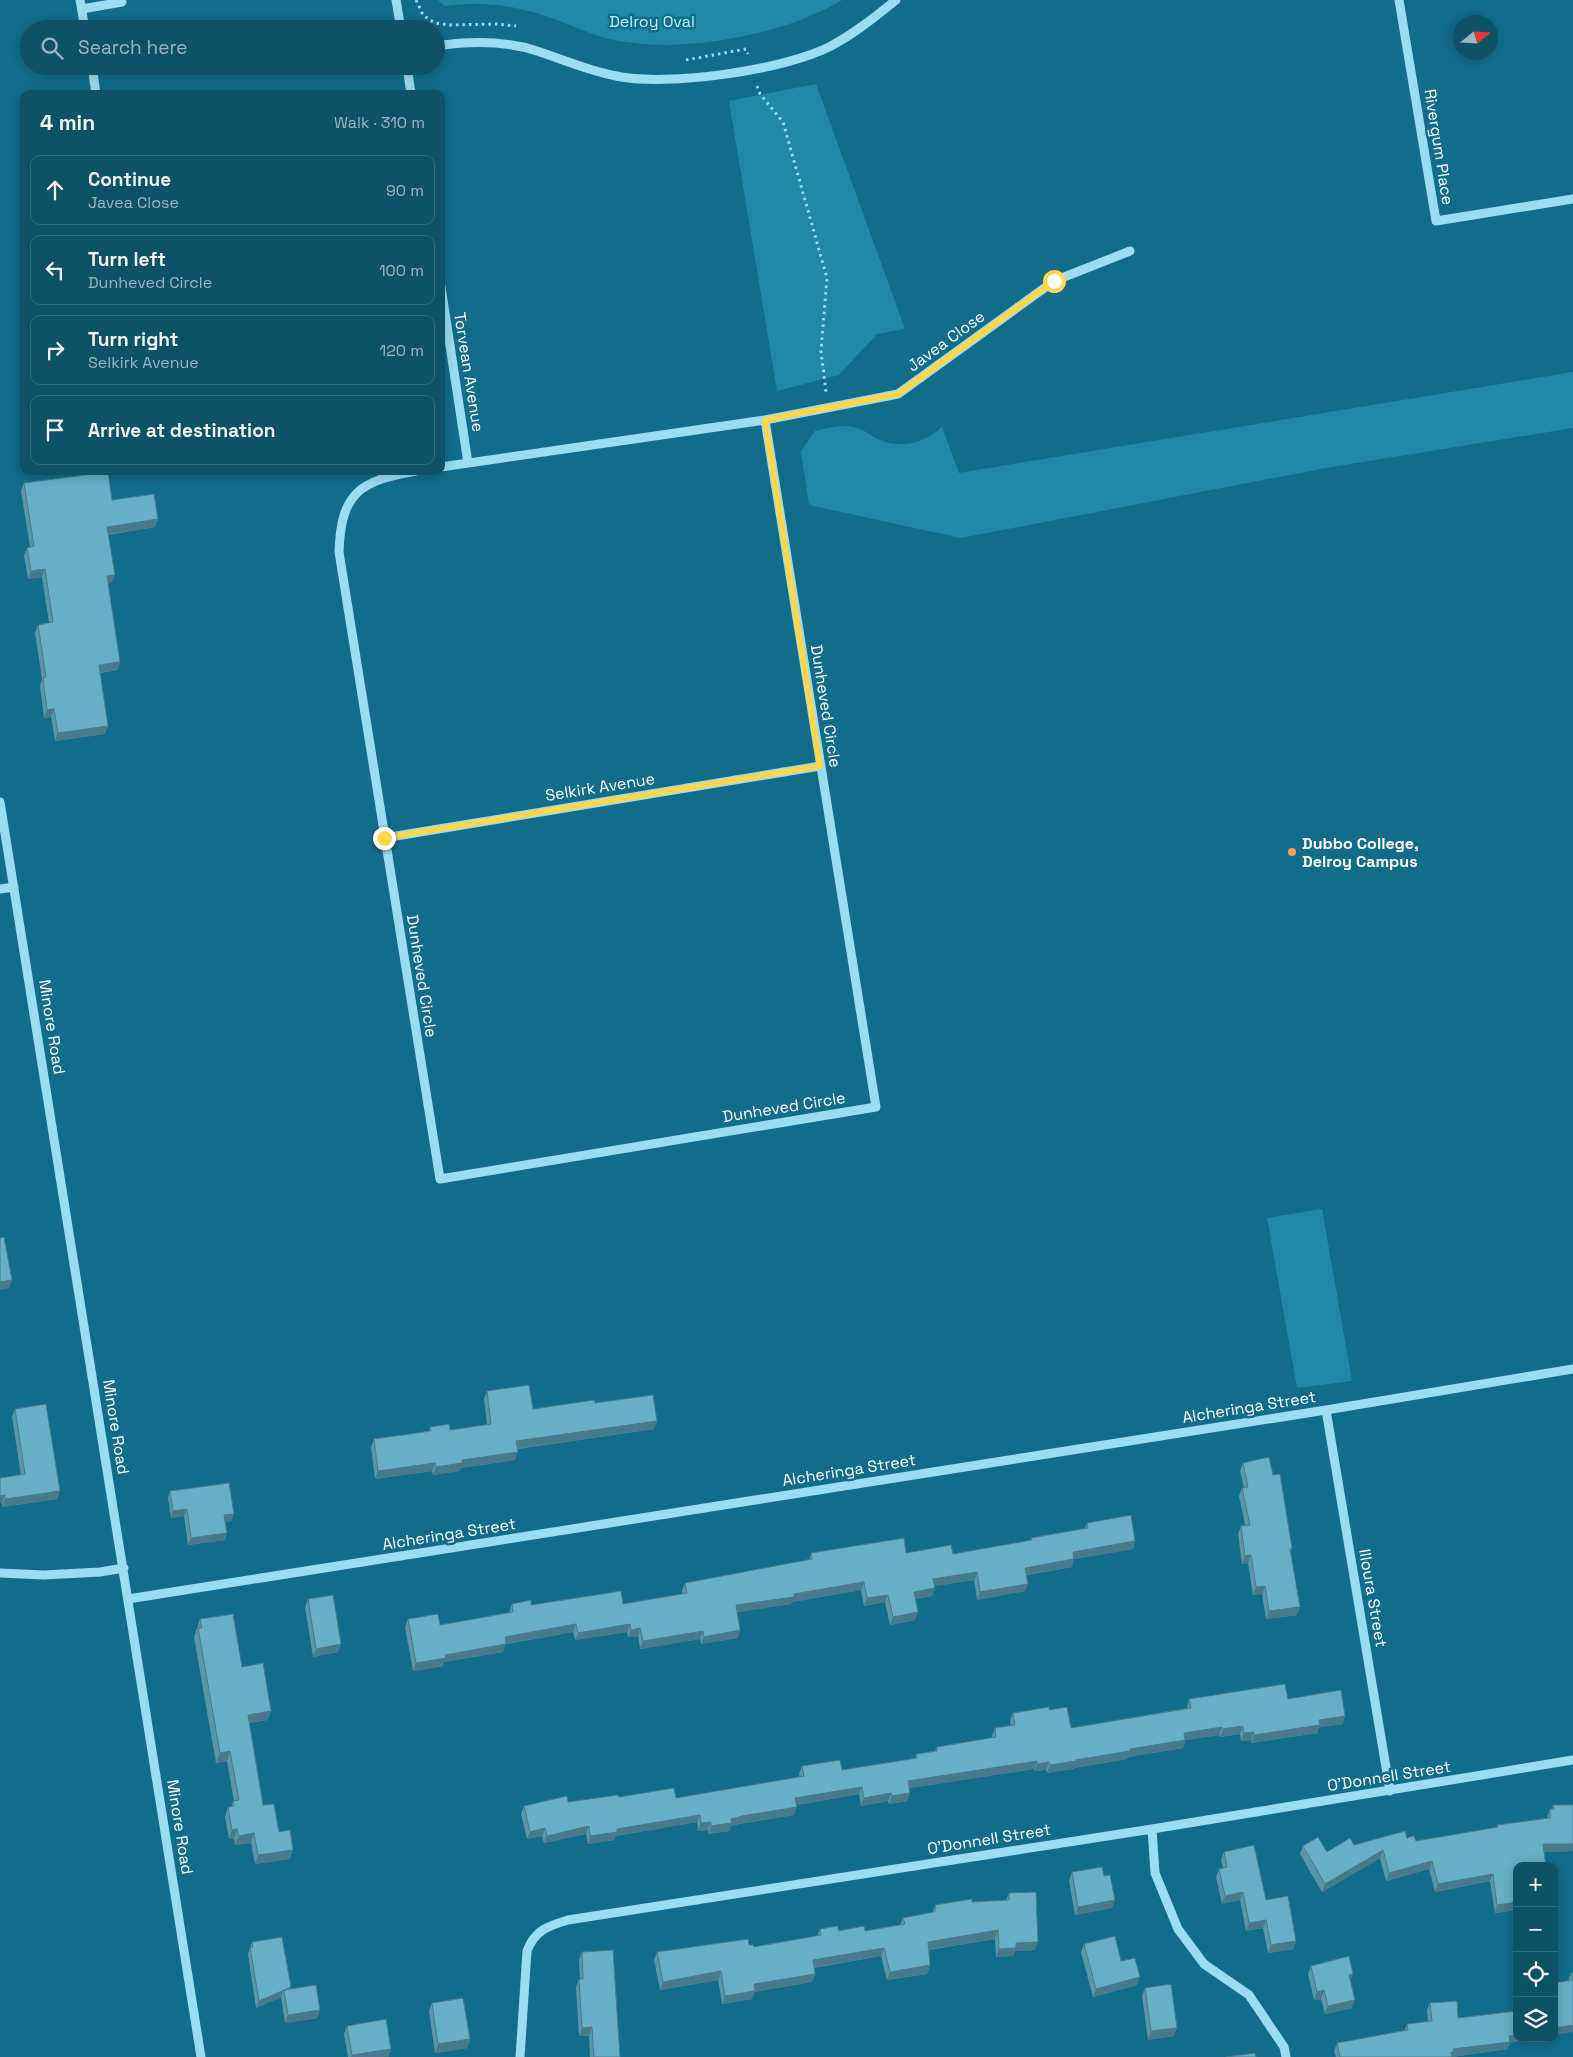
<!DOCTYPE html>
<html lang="en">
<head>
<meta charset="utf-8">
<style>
  body { margin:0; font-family:"Space Grotesk",sans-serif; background:#1c5c71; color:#f1f3f6 }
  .controls { position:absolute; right:15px; bottom:15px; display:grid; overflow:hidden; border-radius:10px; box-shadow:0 2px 12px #0003 }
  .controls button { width:45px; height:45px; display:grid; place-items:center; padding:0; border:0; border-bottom:1px solid #2e697c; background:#0e5268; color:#f1f3f6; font:25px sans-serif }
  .compass { position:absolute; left:1453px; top:15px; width:45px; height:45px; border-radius:50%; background:#0e5268; box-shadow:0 2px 12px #0003; rotate:72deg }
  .stop { position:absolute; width:15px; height:15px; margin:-11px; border:4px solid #ffd54a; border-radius:50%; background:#fff }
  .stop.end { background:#ffd54a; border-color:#fff; box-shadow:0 1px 5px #0008 }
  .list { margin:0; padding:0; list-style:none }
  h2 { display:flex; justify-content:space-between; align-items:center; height:65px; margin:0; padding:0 20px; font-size:21px }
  h2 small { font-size:16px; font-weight:400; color:#9bb6c0 }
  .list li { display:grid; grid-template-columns:32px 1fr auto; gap:15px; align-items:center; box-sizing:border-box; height:70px; margin:0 10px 10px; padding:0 10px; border:1px solid #2e697c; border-radius:10px }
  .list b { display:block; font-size:19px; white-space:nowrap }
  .list p { margin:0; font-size:16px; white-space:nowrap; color:#9bb6c0 }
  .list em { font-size:16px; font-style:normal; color:#9bb6c0 }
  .icon { flex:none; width:28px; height:28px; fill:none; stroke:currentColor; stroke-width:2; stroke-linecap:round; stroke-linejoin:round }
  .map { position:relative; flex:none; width:1573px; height:2057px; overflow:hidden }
  .search { position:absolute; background:#0e5268; box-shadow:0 2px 12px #0003; left:20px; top:20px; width:425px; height:55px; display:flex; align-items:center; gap:12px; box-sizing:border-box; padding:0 18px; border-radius:28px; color:#9bb6c0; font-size:19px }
  .panel { position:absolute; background:#0e5268; box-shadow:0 2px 12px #0003; left:20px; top:90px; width:425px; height:385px; border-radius:10px }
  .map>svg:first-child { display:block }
  .green { fill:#2188a8 }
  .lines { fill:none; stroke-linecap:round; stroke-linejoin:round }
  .path { stroke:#9adcf1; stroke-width:3; stroke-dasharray:2.5 4; stroke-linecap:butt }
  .minor { stroke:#9adcf1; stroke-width:9 }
  .wall { fill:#5996aa }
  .shaded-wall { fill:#487a8b }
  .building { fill:#67afc6; stroke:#487a8b }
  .route { stroke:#ffd54a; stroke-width:6 }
  .poi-dot { fill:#ff9b59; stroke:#126d8b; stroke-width:2 }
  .labels { text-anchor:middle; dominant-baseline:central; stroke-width:5; stroke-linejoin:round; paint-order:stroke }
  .park-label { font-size:16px; fill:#c0eefc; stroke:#126d8b }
  .street-label { font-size:16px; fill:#fff; stroke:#126d8b }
  .poi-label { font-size:16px; font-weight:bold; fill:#fff; stroke:#126d8b; text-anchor:start }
</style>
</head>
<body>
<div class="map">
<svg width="1573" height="2057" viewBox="0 0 1573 2057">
  <rect width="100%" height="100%" fill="#126d8b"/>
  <path class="green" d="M438,0H842C783,36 682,54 614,40C594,36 576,27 557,20C534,11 508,5 483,4C470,3 457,5 445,6Z
    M816,84L905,329L877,334L839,375L777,391L729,101Z
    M1573,372V428L1326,468L961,538L809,505L801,451L815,431C828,428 840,424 854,427C863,429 870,435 878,439C900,450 925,443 942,427L959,473Z
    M1322,1209L1352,1381L1297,1388L1267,1218Z"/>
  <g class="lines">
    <path class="path" d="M416,0L423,15L435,23L450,25L497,24L516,26
      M686,60L746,49L748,54
      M757,86L760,94L783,122L827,278L821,351L826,392"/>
    <path class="minor" d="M80,0L85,29
      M396,0L401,29
      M1399,0L1436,221L1573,199
      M82,9L122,2
      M436,46C470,41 504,40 537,51C564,60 589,71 616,76C668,87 785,70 831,46C855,33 875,17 896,0
      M92,66L96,94
      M407,66L411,94
      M441,287L468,463
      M765,420L898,394L1054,281L1130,251
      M416,471C359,481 341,493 339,552L440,1179L876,1107L765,420L441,467
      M0,802L201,2057
      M384,838L820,766
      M0,889L14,887
      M1326,1410L1390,1791
      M0,1573L44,1575L100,1572L124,1568
      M128,1599L1326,1410L1573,1369
      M1152,1829L1155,1873L1178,1929L1204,1964L1249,1995L1284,2047L1286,2057
      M520,2057L527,1951C535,1930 548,1926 568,1920L1152,1829L1573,1760"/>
  </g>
  <path class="wall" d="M24,483L112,500L158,519L155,527L108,535L112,583H108L118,670L100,673L105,734L55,741L51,717L44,718L40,686L42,679L35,633L38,625L49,623L42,577L28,579L24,556L27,548L30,547L21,491Z
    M487,1391L533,1409L595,1403L657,1421L654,1429L518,1449L515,1460L461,1468L459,1471L433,1475L432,1471L375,1479L371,1447L374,1439L429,1431L430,1427L450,1430L487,1425L484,1399Z
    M15,1409L57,1499L2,1507V1503H0V1478L21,1475L12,1417Z
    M1243,1463L1273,1475L1292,1548L1291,1552L1297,1615L1266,1619L1262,1594L1253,1595L1248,1563L1242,1564L1238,1534L1241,1526L1245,1525L1239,1496L1242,1488H1244L1240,1471Z
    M170,1491L234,1514L231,1521L225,1522L227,1533L225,1540L188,1545L184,1516L171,1518L168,1498Z
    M1087,1523L1135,1541L1133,1549L1074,1559L1072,1567L1027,1575L1025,1591L977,1600L974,1580L934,1586L932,1596L915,1599V1620L890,1625L885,1602L864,1606L861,1590L792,1602L791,1604L737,1612L738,1638L701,1644L700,1639L640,1649L638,1636L628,1637L627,1632L575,1640L573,1632L506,1644L503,1652L444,1662L443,1666L413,1671L405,1627L408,1619L440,1625L509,1613L512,1604L531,1605L623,1604L683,1594L682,1591L685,1583L809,1560L811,1553H906L953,1554L1031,1540V1538L1085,1528Z
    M308,1599L338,1652L313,1657L305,1607Z
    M200,1619L242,1667L271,1711L267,1720L249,1723L263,1805L279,1832L290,1859L255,1864L251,1843L235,1845L234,1839H229L225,1817L228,1807H231L233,1801H234L227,1761L216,1763L194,1637Z
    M1189,1699H1288L1343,1724L1319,1727L1317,1733L1251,1743V1740L1241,1741L1240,1734L1220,1737L1219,1735L1185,1740L1183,1748L1128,1757L1127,1759L1074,1768L1073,1769L1047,1773L1046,1770L1034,1771V1769L909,1788L907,1801L889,1804L888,1801L861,1806L859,1794L797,1805L794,1815L739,1824L731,1826L729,1831L708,1834V1830L698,1831L697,1822L616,1836L614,1840L588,1844L586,1834L544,1843L542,1836L527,1839L521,1814L524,1806L619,1797L676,1798L800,1777L799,1774L802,1766L842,1770L915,1758L916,1754L935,1751L937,1747L992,1738V1736L995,1728L1011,1725L1010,1721L1013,1713L1049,1710L1071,1728L1187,1708Z
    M1553,1805H1573V1851L1544,1852L1516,1883V1910L1495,1913L1490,1881L1435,1892L1429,1869L1386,1881L1380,1858L1322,1892L1300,1854L1303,1846L1327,1852L1354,1845L1407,1838L1416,1841L1497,1827V1825L1547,1818L1550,1809H1552Z
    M1224,1852L1266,1900L1296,1941L1293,1949L1268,1953L1263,1928L1246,1931L1240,1900L1222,1904L1216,1877L1219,1869L1223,1868L1221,1860Z
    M1072,1872L1104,1876L1112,1908L1075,1915L1069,1881Z
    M1009,1893L1035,1950L1015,1951L1013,1956L996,1957L995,1939L929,1950L930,1965L927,1974L887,1980L881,1956L814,1968L815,1974L812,1982L754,1992L752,1999L722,2004L718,1980L660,1990L654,1960L657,1952L749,1945L754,1947L817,1936L820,1929L865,1931L900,1925L903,1918L933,1912L935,1905L972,1902L1006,1900Z
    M252,1942L290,1989L320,2010L317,2018L285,2023L281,1997L256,2008L248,1954Z
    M1084,1944L1121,1961L1137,1985L1093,1997L1081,1952Z
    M582,1952L620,2057H590L589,2036H579L576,1987L579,1979H580L579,1960Z
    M1311,1966L1350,1982L1352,2008L1325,2014L1321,1999L1314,2000L1308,1974Z
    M1571,1973H1573V2032L1568,1981Z
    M1145,1988L1174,2036L1148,2040L1142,1996Z
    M1516,1990H1517V2038L1510,2043L1507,2049L1452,2057H1336L1334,2051L1337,2043L1405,2030L1407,2024L1428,2022L1427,2010L1430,2003L1458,2018L1515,2011L1513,1998Z
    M432,2003L470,2039L467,2048L435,2053L429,2011Z
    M347,2026L391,2049L388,2057H348L344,2034Z"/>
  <path class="shaded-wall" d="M158,519L155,527L104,535L107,527Z
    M45,569L42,577L28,579L31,571Z
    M115,575L112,583L104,584L107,576Z
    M120,662L118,670L96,673L99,665Z
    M54,709L51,717L44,718L47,710Z
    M108,726L105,734L55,741L58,733Z
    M12,1280L9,1288L0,1290V1282Z
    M657,1421L654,1429L514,1449L516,1441Z
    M518,1452L515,1460L461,1468L459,1471L433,1475L436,1467L462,1460Z
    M435,1463L432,1471L375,1479L378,1471Z
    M60,1491L57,1499L2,1507L5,1499Z
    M5,1495L2,1503H0V1496Z
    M187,1509L184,1516L171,1518L173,1511Z
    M234,1514L231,1521L222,1522L224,1515Z
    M227,1533L225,1540L188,1545L191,1538Z
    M1135,1541L1133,1549L1070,1560L1073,1552Z
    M1251,1555L1248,1563L1242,1564L1245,1556Z
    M1074,1559L1072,1567L1023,1575L1025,1568Z
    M977,1572L974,1580L930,1587L933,1579Z
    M864,1582L861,1590L792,1602L791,1604L733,1613L736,1605Z
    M1028,1584L1025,1591L977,1600L980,1592Z
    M1265,1586L1262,1594L1253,1595L1256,1587Z
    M935,1588L932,1596L911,1600L914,1592Z
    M888,1595L885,1602L864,1606L867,1598Z
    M1300,1607L1297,1615L1266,1619L1269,1611Z
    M918,1612L915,1620L890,1625L893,1617Z
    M576,1624L573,1632L502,1644L505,1637Z
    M630,1624L627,1632L575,1640L578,1633Z
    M640,1628L638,1636L628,1637L631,1630Z
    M740,1630L738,1638L701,1644L704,1637Z
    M703,1631L700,1639L640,1649L643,1641Z
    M341,1644L338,1652L313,1657L316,1649Z
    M506,1644L503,1652L444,1662L443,1666L413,1671L416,1663L445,1655Z
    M271,1711L267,1720L245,1724L248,1715Z
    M1345,1716L1343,1724L1319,1727L1317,1733L1251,1743L1254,1735L1319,1720Z
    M1243,1726L1240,1734L1220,1737L1223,1729Z
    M1222,1727L1219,1735L1181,1741L1184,1733Z
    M1254,1732L1251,1740L1241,1741L1244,1733Z
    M1185,1740L1183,1748L1128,1757L1127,1759L1074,1768L1073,1769L1047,1773L1050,1765L1130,1749Z
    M230,1751L227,1761L216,1763L220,1753Z
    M1037,1761L1034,1769L905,1789L908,1781Z
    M1049,1762L1046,1770L1034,1771L1037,1764Z
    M862,1787L859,1794L793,1806L795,1798Z
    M891,1793L888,1801L861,1806L864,1798Z
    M910,1793L907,1801L889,1804L892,1796Z
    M797,1807L794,1815L739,1824L731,1826L729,1831L708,1834L711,1826L731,1819L742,1816Z
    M700,1815L697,1822L616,1836L614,1840L588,1844L590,1836L617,1829Z
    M711,1822L708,1830L698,1831L701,1823Z
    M589,1826L586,1834L544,1843L547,1836Z
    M545,1828L542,1836L527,1839L530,1832Z
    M237,1829L234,1839H229L232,1830Z
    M254,1833L251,1843L235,1845L239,1836Z
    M1543,1844H1573V1851L1540,1852Z
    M293,1850L290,1859L255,1864L258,1855Z
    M1383,1850L1380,1858L1322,1892L1325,1884Z
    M1432,1861L1429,1869L1386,1881L1389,1873Z
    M1493,1874L1490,1881L1435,1892L1438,1884Z
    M1243,1892L1240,1900L1222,1904L1225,1896Z
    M1115,1900L1112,1908L1075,1915L1078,1907Z
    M1517,1902L1516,1910L1495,1913L1497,1905Z
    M1266,1920L1263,1928L1246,1931L1249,1923Z
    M998,1930L995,1939L925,1950L928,1942Z
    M1296,1941L1293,1949L1268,1953L1271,1945Z
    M1038,1942L1035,1950L1015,1951L1013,1956L996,1957L999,1949L1016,1943Z
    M884,1948L881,1956L810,1968L813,1960Z
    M930,1965L927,1974L887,1980L890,1972Z
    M721,1971L718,1980L660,1990L663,1982Z
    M815,1974L812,1982L754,1992L752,1999L722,2004L725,1996L754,1984Z
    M1353,1974L1350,1982L1349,1975Z
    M1140,1977L1137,1985L1093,1997L1096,1989Z
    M283,1990L281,1997L256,2008L259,2001Z
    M1324,1990L1321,1999L1314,2000L1317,1992Z
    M1355,2000L1352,2008L1325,2014L1328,2006Z
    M320,2010L317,2018L285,2023L288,2015Z
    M1573,2025V2032L1554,2035V2028Z
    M592,2027L589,2036H579L582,2028Z
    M1177,2028L1174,2036L1148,2040L1151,2031Z
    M1517,2035V2038H1537L1510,2043L1507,2049L1452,2057L1451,2052L1453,2049Z
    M470,2039L467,2048L435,2053L438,2044Z
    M391,2049L388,2057H351L352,2055Z"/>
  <path class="building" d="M108,472L112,500L154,494L158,519L107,527L115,575L107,576L120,662L99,665L108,726L58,733L54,709L47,710L43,678L46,677L38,625L53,622L45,569L31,571L27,548L34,546L24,483Z
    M4,1237L12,1280L0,1282V1238Z
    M529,1385L533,1409L594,1400L595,1403L653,1395L657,1421L516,1441L518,1452L462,1460V1463L436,1467L435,1463L378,1471L374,1439L431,1431L430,1427L449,1424L450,1430L491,1424L487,1391Z
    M46,1404L60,1491L5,1499V1495L0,1496V1478L25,1474L15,1409Z
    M1269,1457L1273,1475L1280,1474L1292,1548L1290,1549L1300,1607L1269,1611L1265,1586L1256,1587L1251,1555L1245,1556L1241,1526L1250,1525L1242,1488L1248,1487L1243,1463Z
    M229,1483L234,1514L224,1515L227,1533L191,1538L187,1509L173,1511L170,1491Z
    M1131,1515L1135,1541L1073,1552L1074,1559L1025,1568L1028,1584L980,1592L977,1572L933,1579L935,1588L914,1592L918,1612L893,1617L888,1595L867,1598L864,1582L794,1594V1597L736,1605L740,1630L704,1637L703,1631L643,1641L640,1628L631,1630L630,1624L578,1633L576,1624L505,1637L506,1644L445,1655L446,1658L416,1663L408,1619L438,1614L440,1625L513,1612L512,1604L531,1600V1605L621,1591L623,1604L687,1593L685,1583L812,1559L811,1553L904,1538L906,1553L951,1545L953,1554L1032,1540L1031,1538L1088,1528L1087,1523Z
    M333,1595L341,1644L316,1649L308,1599Z
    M233,1614L242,1667L263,1663L271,1711L248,1715L263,1805L274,1804L279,1832L290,1830L293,1850L258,1855L254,1833L239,1836L237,1829L232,1830L228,1807L234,1806L233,1801L239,1800L230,1751L220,1753L198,1628H202L200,1619Z
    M1285,1684L1288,1699L1341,1690L1345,1716L1319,1720L1320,1725L1254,1735V1732L1244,1733L1243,1726L1223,1729L1222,1727L1184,1733L1185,1740L1130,1749V1751L1076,1760V1761L1050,1765L1049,1762L1037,1764V1761L908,1781L910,1793L892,1796L891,1793L864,1798L862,1787L795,1798L797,1807L742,1816L731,1819L732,1823L711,1826V1822L701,1823L700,1815L617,1829V1832L590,1836L589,1826L547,1836L545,1828L530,1832L524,1806L567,1796L568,1802L618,1795L619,1797L674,1788L676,1798L804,1776L802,1766L840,1760L842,1770L917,1758L916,1754L937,1751V1747L996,1737L995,1728L1015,1725L1013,1713L1049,1707V1710L1067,1707L1071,1728L1191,1708L1189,1699Z
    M1553,1805H1573V1844H1543L1546,1866H1517V1876H1515L1517,1886V1902L1497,1905L1493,1874L1438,1884L1432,1861L1389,1873L1383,1850L1325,1884L1303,1846L1318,1837L1327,1852L1350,1838L1354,1845L1405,1831L1407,1838L1414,1836L1416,1841L1498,1827L1497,1825L1550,1818V1809H1554Z
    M1254,1845L1266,1900L1288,1896L1296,1941L1271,1945L1266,1920L1249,1923L1243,1892L1225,1896L1219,1869L1227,1867L1224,1852Z
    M1102,1867L1104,1876L1110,1875L1115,1900L1078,1907L1072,1872Z
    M1036,1892L1038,1942L1016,1943V1948L999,1949L998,1930L928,1942L930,1965L890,1972L884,1948L813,1960L815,1974L754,1984L755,1991L725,1996L721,1971L663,1982L657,1952L748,1939L749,1945H753L754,1947L821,1935L820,1929L838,1926V1931L864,1926L865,1931L905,1924L903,1918L934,1912L936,1910L935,1905L972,1899V1902L1009,1900V1893Z
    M1115,1936L1121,1961L1135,1958L1140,1977L1096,1989L1084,1944Z
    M282,1937L291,1987L259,2001L250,1947H253L252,1942Z
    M613,1950L620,2057H594L592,2027L582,2028L579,1979H583L582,1952Z
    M1349,1956L1353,1974L1349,1975L1355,2000L1328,2006L1324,1990L1317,1992L1311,1966Z
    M1571,1973H1573V2025L1554,2028V1983L1572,1980Z
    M1171,1984L1177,2028L1151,2031L1145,1988Z
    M316,1985L320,2010L288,2015L284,1990Z
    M463,1998L470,2039L438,2044L432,2003Z
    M1457,2001L1458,2018L1517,2011V2035L1509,2036L1510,2042L1453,2049L1454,2052H1451L1452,2057H1340L1337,2043L1408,2030L1407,2024L1432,2021L1430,2003Z
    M386,2019L391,2049L352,2055L347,2026Z
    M1255,2053L1256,2057H1226Z"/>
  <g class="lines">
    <path class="route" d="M384,838L820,766L765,420L898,394L1054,281"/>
  </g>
  <circle class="poi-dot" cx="1292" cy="852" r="5"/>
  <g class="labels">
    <g class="park-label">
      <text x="652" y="21">Delroy Oval</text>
    </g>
    <g class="street-label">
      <text transform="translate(1439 147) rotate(81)">Rivergum Place</text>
      <text transform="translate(946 341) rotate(-36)">Javea Close</text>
      <text transform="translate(469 372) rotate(81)">Torvean Avenue</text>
      <text transform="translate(826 706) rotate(81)">Dunheved Circle</text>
      <text transform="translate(600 787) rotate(-9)">Selkirk Avenue</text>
      <text transform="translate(422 976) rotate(81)">Dunheved Circle</text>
      <text transform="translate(52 1027) rotate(81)">Minore Road</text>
      <text transform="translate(784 1107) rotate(-9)">Dunheved Circle</text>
      <text transform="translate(1249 1407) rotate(-9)">Alcheringa Street</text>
      <text transform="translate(116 1427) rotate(81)">Minore Road</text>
      <text transform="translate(849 1470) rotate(-9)">Alcheringa Street</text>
      <text transform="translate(449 1534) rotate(-9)">Alcheringa Street</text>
      <text transform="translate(1373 1598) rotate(80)">Illoura Street</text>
      <text transform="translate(1389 1776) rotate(-9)">O'Donnell Street</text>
      <text transform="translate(180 1827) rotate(81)">Minore Road</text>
      <text transform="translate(989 1839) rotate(-9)">O'Donnell Street</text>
    </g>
    <g class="poi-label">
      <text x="1302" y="843">Dubbo College,<tspan x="1302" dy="18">Delroy Campus</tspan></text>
    </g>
  </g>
</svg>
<div class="controls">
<button>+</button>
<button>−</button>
<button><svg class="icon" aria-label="locate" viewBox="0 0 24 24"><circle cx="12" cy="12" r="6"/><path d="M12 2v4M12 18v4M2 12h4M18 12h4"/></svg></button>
<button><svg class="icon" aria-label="layers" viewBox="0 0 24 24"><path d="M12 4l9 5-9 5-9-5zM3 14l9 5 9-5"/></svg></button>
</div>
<svg class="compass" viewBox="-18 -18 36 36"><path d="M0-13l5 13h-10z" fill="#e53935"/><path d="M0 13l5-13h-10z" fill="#9bb6c0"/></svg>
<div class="stop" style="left:1054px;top:281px"></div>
<div class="stop end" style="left:384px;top:838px"></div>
<div class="search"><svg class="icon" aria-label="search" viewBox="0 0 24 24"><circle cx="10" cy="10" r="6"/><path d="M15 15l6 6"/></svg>Search here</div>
<section class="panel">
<h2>4 min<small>Walk · 310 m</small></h2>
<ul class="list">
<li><svg class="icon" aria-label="ahead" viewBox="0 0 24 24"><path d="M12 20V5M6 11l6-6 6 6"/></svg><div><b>Continue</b><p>Javea Close</p></div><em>90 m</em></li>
<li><svg class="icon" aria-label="left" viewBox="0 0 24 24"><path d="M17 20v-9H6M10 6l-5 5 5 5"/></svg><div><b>Turn left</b><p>Dunheved Circle</p></div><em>100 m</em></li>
<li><svg class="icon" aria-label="right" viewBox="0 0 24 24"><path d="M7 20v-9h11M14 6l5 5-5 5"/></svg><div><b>Turn right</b><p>Selkirk Avenue</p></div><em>120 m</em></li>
<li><svg class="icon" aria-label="arrive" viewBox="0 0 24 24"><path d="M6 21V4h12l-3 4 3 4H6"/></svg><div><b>Arrive at destination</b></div></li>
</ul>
</section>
</div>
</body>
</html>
